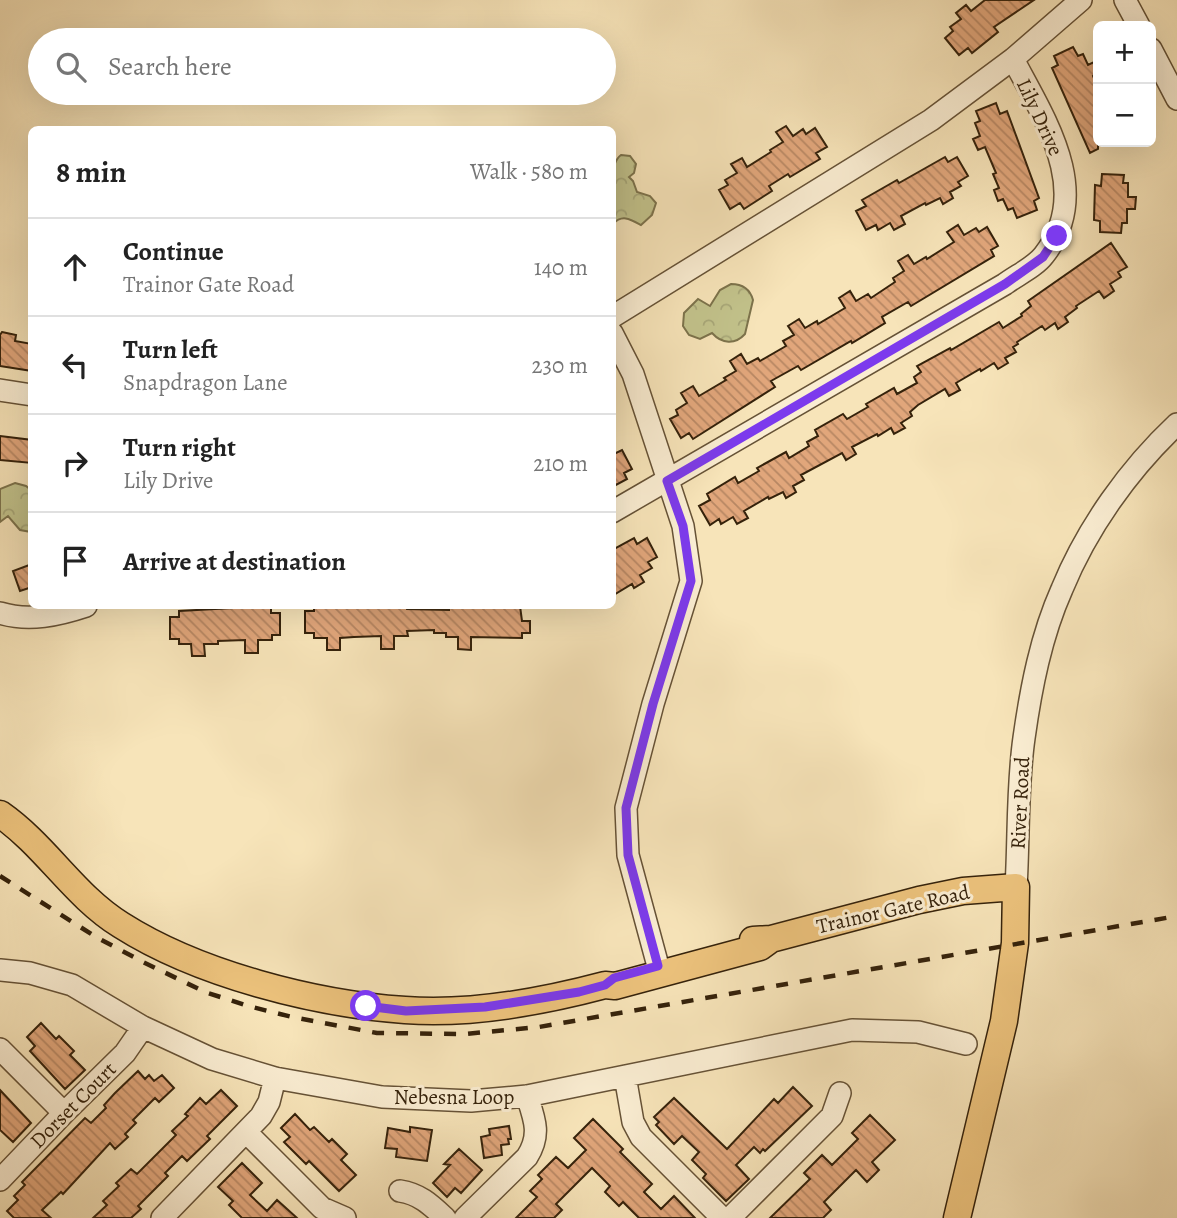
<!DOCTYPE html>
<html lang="en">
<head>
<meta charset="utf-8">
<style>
  body { margin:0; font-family:Alegreya,serif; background:#f2f2f2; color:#222 }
  .controls { position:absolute; right:21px; top:21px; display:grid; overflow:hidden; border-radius:10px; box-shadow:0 7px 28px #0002 }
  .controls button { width:63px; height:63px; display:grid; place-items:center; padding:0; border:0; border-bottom:2px solid #e0e0e0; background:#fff; color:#222; font:35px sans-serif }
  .stop { position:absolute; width:21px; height:21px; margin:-16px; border:5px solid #7c3aed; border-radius:50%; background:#fff }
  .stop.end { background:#7c3aed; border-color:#fff; box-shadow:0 2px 7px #0008 }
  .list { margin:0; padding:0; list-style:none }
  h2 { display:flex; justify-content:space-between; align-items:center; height:91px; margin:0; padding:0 28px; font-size:30px }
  h2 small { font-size:23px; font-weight:400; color:#767676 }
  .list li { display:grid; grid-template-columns:46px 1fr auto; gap:21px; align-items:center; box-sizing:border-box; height:98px; padding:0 28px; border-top:2px solid #e0e0e0 }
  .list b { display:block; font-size:26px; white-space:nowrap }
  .list p { margin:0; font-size:23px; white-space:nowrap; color:#767676 }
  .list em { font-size:23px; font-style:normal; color:#767676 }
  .icon { flex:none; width:38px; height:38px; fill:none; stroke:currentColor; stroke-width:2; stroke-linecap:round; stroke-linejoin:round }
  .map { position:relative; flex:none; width:1177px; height:1218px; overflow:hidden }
  .search { position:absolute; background:#fff; box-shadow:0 7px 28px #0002; left:28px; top:28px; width:588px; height:77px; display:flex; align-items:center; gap:18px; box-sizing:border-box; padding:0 24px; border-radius:38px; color:#767676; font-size:26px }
  .panel { position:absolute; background:#fff; box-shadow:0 7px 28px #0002; left:28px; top:126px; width:588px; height:483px; border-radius:10px }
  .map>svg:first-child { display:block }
  .park { fill:url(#park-crowns); stroke:#7c724b; stroke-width:2 }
  .building { fill:url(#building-back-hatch); stroke:#35220b; stroke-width:2 }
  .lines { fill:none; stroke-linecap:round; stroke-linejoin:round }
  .minor-casing { stroke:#665236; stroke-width:24 }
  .major-casing { stroke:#35220b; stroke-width:29 }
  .minor { stroke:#faedd2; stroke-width:21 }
  .major { stroke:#ecc27c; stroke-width:26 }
  .rail { stroke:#35220b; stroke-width:4.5; stroke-dasharray:12 12; stroke-linecap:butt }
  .route { stroke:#7c3aed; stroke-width:9 }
  .labels { text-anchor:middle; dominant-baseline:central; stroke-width:6; stroke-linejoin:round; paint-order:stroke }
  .street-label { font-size:21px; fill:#35220b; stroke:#faedd2 }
</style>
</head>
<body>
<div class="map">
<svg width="1177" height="1218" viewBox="0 0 1177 1218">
  <defs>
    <pattern id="park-crowns" width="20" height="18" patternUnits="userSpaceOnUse" patternTransform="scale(1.75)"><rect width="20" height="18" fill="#c2c28b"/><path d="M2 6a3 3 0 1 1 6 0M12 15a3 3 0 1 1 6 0" fill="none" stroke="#a7a677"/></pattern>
    <pattern id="building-back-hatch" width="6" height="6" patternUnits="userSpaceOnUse" patternTransform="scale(1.75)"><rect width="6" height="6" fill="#e1a67b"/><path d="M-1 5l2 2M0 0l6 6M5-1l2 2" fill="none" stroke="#b78763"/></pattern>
  </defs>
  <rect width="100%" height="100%" fill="#f7e4b9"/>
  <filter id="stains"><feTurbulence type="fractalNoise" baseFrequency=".00286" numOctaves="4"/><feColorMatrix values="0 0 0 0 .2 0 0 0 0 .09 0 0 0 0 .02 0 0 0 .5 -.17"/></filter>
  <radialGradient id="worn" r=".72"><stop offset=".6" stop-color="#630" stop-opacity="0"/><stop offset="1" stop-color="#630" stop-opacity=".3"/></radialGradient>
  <path class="park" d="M621,155L630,156L636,164L634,173L629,177L633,181L637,192L650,196L656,203L652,215L641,225C630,219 622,214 613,224C612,206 607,165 621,155Z
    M731,284C742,284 750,289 753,300L745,334C735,345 722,344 712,333L700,339L689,335L683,326L684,313L698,299L710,306L720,290Z
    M15,483L26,486L31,490V532L20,530L8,516L0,522V489Z"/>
  <path class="building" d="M985,0H1034L994,27L998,32L972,53L968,48L959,55L945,38L953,31L950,27L961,19L956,13L966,5L971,11Z
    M1073,47L1078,56L1083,54L1088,65L1094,62L1098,71L1093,76L1098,87V149L1090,153L1052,68L1058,65L1054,56Z
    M996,103L1000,114L1007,111L1039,198L1034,201L1037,210L1017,218L1013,208L1008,210L1003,199L998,201L994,190L999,188L993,174L996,173L985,147L978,150L973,139L980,136L975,123L980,121L976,111Z
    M786,126L793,136L803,129L806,134L815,128L827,147L816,153L820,159L790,177L788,174L769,186L772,191L744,209L740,203L730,209L719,190L728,185L725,180L737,173L731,164L742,158L747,167L771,152L770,150L783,142L776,132Z
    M945,157L948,162L957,157L968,176L958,182L961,186L950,192L953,198L943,204L940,198L926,205L925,203L901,216L905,224L894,230L890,223L878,230L876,225L866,230L856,211L866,206L862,200L897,180L899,183Z
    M1102,174L1124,175L1123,183H1128V197H1136L1135,209H1127V223H1122L1121,233L1100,232V221L1094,220L1095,185L1101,186Z
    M958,225L964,235L976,228L979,232L987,227L998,246L991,250L994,256L911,306L908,302L882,317L885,323L852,343L851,341L801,370L798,366L771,381L775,387L693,439L689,433L681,438L670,419L678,415L676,410L687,403L681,393L693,386L699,396L726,380L724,378L736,371L730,361L741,354L747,364L758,358L760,361L786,346L783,341L794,335L788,326L799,319L805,328L817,321L818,324L845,308L839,298L850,291L856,301L868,294L871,298L895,282L893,278L904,271L898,261L908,255L914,264L926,257L927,259L954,242L947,232Z
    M1111,243L1127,267L1118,272L1121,277L1110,284L1114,291L1104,298L1099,291L1076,306L1077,308L1065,317L1068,322L1058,329L1055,323L1045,330L1042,326L1017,342L1018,344L1013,347L1016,352L1005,358L1008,363L998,369L994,363L981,371L980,369L956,383L960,390L949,396L945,389L918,405L910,412L912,416L901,423L905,428L894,434L891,428L878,436L877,434L852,447L856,454L846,460L842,453L801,475L804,480L793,486L796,492L786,498L783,492L769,499L768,497L744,511L748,518L737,524L733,517L721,524L719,519L710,525L699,506L710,500L707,494L735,477L738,483L759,471L757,468L786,452L789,458L809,446L807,442L818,436L815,430L843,414L847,419L868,407L866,404L894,388L897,394L917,383L914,377L921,372L917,366L950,348L951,350L999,322L1003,328L1022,316L1021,314L1031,306L1028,301Z
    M2,332L16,335L15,341L32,344V371L0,366V335Z
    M0,436L32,440V463L0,460Z
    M622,450L632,469L624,473L627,479L616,485L612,479V451L614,454Z
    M634,538L637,544L647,538L657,557L648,562L652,568L640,575L644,582L634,588L632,584L612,596V550Z
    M32,564V587L20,591L13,571Z
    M271,606V613H280V635H272V640H258V653H245V640L218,641V644H204L205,656H192L191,644H179V639H170V617H179V611Z
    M314,606H406L407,609L449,610V606H520L522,621H530V633H522V638L471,637V650L458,649V637H446V633H434V630L407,631L408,636H394V649H381V636L354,637L340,638V650H327V638H314V633H305V611H314Z
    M41,1023L56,1039L59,1036L74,1051L70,1055L85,1070L65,1089L30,1051L35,1046L27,1037Z
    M138,1071L145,1079L149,1075L154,1081L162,1075L174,1088L159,1102L155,1098L133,1120L136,1123L125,1134L128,1137L115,1149L110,1143L63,1194L61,1192L42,1210L51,1218H14L7,1211L18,1200L14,1196L25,1185L22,1182L85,1118L91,1123L106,1108L104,1105L115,1093Z
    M793,1087L812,1106L765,1151L763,1149L760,1153L754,1147L736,1165L749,1179L726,1201L703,1178L706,1174L692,1160L699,1152L682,1136L674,1144L656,1125L659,1122L654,1117L674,1098L727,1149L774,1099L778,1103Z
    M0,1090L31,1123L13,1142L0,1130Z
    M221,1090L237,1106L207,1136L210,1139L187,1161L182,1156L165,1173L168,1176L138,1206L141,1209L131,1218H93L107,1205L103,1201L119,1186L116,1183L131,1169L137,1174L176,1135L172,1131L188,1116L185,1114L200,1098L206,1104Z
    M295,1114L310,1130L314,1127L329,1142L332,1139L347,1154L341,1160L356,1175L339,1191L309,1161L306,1164L284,1142L290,1137L281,1128Z
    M870,1115L895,1140L872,1162L879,1170L867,1182L856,1170L824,1202L831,1210L823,1218H770L810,1179L804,1173L822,1155L832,1165L858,1139L852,1133Z
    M593,1119L623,1149L620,1152L652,1184L644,1192L661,1209L674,1196L695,1218H639L623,1202L619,1206L605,1192L610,1186L592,1168L556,1204L562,1210L554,1218H516L537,1197L530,1191L542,1179L538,1175L556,1157L568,1168L586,1150L574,1138Z
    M509,1126L511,1139H508L509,1144L501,1145L502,1155L484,1158L481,1137L490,1135L489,1129Z
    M410,1127L432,1130L427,1161L396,1157L397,1149L385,1148L388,1128L410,1132Z
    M459,1149L482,1170L461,1193L455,1188L447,1197L433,1183L450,1165L444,1164Z
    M242,1163L262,1183L250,1195L267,1211L277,1200L297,1218H242L229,1205L233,1201L218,1187Z"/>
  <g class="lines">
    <g class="minor-casing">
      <path id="minor" d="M1125,0L1139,26
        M1151,49L1177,99
        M612,317L931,120L1013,59L1081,0
        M612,333L633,374L683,526L691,581L653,704L626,808L628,855L658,966
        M0,390L32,395
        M612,512L1005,284C1017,275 1035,267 1044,255C1094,192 1044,118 1013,59
        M0,613C29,622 59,615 86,606
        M1016,887C1019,838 1017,787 1024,738C1031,688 1041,636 1062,589C1087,528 1129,469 1177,424
        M0,970L30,973L72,985L143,1027L212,1059L275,1078L382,1097L471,1101L527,1096L852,1030L918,1032L966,1044
        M0,1049L64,1113
        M625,1076L633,1122L641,1137L722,1218
        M247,1133L322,1208L345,1218
        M0,1180L64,1113L125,1053L143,1027
        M400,1191C420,1194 431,1205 445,1218
        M162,1218L261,1116L269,1102L275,1078
        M465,1218L527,1157C541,1135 535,1120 527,1096
        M730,1218L832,1116L840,1093"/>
    </g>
    <g class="major-casing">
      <path id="major" d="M0,814C46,846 74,896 121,925C198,974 315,1004 405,1010C471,1015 541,1002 605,985L615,986L760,947L771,939
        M753,940L771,939L919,900L963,891L1016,887L1015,943L1004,1021L957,1218"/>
    </g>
    <use href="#minor" class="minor"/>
    <use href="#major" class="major"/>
    <path class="rail" d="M0,876L96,937L143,962L205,992L248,1006L292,1017L377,1033L465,1034L539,1027L1177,916"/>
  </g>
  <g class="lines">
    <path class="route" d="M366,1006L406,1011L485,1007L579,992L605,985L614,978L658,966L628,855L626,808L653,704L691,581L683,526L667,481L1005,284L1043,257L1057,236"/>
  </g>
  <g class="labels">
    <g class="street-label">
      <text transform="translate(1040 117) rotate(65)">Lily Drive</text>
      <text transform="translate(1020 803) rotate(-87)">River Road</text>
      <text transform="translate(893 909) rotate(-13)">Trainor Gate Road</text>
      <text x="454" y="1097">Nebesna Loop</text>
      <text transform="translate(73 1105) rotate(-45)">Dorset Court</text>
    </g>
  </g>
  <rect width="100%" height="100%" filter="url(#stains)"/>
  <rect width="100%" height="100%" fill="url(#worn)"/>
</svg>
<div class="controls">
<button>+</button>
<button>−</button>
</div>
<div class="stop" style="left:366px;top:1006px"></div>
<div class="stop end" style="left:1057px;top:236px"></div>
<div class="search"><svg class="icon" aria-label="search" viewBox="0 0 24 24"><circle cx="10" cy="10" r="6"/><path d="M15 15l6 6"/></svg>Search here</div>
<section class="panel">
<h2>8 min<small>Walk · 580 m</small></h2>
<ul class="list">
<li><svg class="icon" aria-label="ahead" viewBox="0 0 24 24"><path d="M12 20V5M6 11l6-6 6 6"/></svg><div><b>Continue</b><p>Trainor Gate Road</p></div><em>140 m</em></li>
<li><svg class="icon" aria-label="left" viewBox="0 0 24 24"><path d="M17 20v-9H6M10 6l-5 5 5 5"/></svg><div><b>Turn left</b><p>Snapdragon Lane</p></div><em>230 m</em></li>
<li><svg class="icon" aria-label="right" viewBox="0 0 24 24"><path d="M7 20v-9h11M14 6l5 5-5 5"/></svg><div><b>Turn right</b><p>Lily Drive</p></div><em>210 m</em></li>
<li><svg class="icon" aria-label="arrive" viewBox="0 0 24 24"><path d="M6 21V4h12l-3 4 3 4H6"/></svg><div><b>Arrive at destination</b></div></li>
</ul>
</section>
</div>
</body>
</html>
